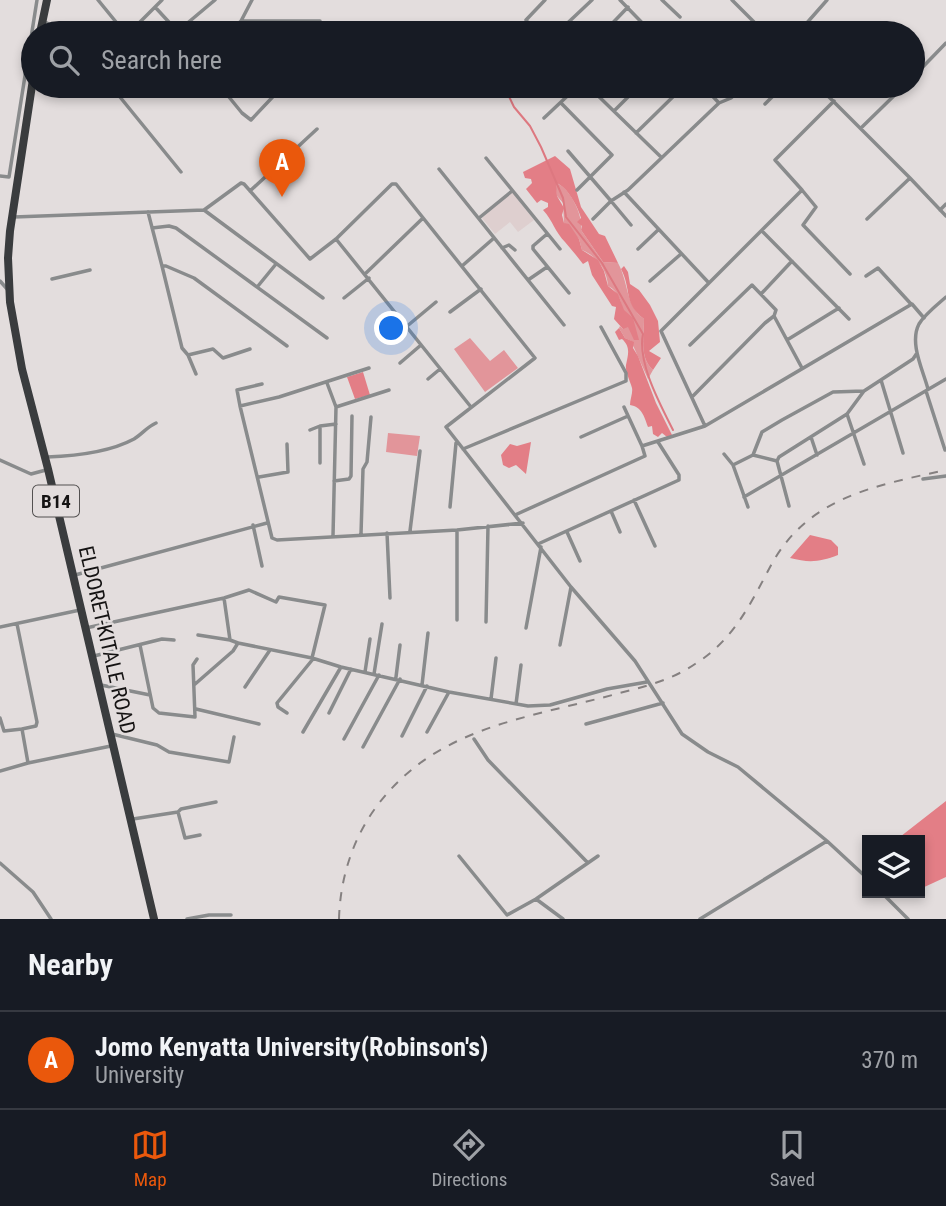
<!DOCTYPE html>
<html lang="en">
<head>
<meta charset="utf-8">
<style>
  body { margin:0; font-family:"Roboto Condensed",sans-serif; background:#242831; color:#f1f3f6 }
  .controls { position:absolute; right:21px; bottom:21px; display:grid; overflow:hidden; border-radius:0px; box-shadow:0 4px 10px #0003 }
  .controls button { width:63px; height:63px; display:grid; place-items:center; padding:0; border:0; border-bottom:2px solid #363941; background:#171b24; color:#f1f3f6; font:35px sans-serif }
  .you { position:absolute; left:392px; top:329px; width:24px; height:24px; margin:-18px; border:5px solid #fff; border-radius:50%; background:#1a73e8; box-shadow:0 0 0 10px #1a73e833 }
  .badge { display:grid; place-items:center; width:46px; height:46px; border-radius:50%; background:#ea580c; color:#fff; font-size:23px; font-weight:700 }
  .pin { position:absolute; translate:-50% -58px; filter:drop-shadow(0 2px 4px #0008) }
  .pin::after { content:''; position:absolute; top:37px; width:24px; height:21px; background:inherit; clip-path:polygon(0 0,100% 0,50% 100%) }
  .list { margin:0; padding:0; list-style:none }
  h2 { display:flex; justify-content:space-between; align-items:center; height:91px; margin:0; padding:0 28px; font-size:30px }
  h2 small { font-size:23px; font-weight:400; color:#9ea1a6 }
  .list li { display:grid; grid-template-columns:46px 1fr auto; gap:21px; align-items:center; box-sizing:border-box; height:98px; padding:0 28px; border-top:2px solid #363941 }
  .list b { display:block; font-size:26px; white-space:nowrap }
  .list p { margin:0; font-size:23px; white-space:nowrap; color:#9ea1a6 }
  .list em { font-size:23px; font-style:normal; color:#9ea1a6 }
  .icon { flex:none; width:38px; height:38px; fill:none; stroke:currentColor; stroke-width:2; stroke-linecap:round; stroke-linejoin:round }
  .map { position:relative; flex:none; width:946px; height:919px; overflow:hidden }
  .search { position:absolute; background:#171b24; box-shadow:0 4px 10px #0003; left:21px; right:21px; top:21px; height:77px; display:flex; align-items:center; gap:18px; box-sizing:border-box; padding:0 24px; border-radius:38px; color:#9ea1a6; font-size:26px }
  .sheet { height:189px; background:#171b24 }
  nav { display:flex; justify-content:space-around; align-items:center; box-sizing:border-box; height:98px; border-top:2px solid #363941; background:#171b24; font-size:19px; color:#9ea1a6 }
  nav a { display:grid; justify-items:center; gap:4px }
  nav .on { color:#ea580c }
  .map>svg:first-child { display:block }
  .built { fill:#decfcf }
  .green { fill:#e2959a }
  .forest { fill:#e37e86 }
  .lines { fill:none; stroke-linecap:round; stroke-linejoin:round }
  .stream { stroke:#dd7880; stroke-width:2 }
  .minor { stroke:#898b8c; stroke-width:3.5 }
  .trunk { stroke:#3a3c3e; stroke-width:8 }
  .rail { stroke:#858080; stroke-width:2; stroke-dasharray:9 9; stroke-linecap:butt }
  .labels { text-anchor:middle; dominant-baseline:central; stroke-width:5; stroke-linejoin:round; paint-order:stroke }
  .shield { fill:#e3dddd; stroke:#535050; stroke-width:2 }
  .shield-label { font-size:19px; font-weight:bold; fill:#151313 }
  .street-label { font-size:21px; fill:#151313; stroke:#e3dddd }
</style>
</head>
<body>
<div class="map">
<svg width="946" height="919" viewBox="0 0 946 919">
  <rect width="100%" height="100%" fill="#e3dddd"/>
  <path class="built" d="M512,192L534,220L518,232L510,222L495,234L482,218Z"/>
  <path class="green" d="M555,183C569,185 584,217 581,230L603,262L618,263C629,283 625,305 644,319C644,337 639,357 653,370L648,379L631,341L625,338L619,328L620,326L623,329C624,314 623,293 608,286C607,270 597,256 582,250L579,239L564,223L563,203L557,196Z
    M470,338L490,361L504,350L518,368L485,392L454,349Z
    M388,433L420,436L417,456L386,452Z"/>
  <path class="forest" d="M555,156L570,169L581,207L599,234L605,236L618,263L603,262L581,230L582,226L577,222L581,218C578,207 567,186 556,183L557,196L564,208L562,215L564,223L569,224L579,239L582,250L598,260L604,271L608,286L618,294L624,310L633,318L639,340H634L628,327L623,329L614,319L616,307L612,306L592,275L588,261L583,264C577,256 571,249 565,242C555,232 553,221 543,210L548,207V203L541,200L537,203L526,189L532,183L531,179L525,178L523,172Z
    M624,266L628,272L630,284L639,290L650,305L658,321L660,342L649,351L661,358L653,370C639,357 644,337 644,319C623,303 632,290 621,269Z
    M619,328L625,338L634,342L633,348L638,356L656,403L672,435L667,437L662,433L658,437L653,434L652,426L648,427C644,416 642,407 630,405C630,399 633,393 632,388C630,380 625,372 626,365C628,355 631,347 622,339L619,340L615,332Z
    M363,372L370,395L355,399L347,377Z
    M531,442L526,474L516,465L509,468L503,465L501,455L510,444L517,446Z
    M810,535L831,540L838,547V555C820,562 809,563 790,558Z
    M946,801V877L920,889V840H896Z"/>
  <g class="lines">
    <path class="stream" d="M504,86L514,107L530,126L541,147L563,198L566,217L602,263L643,334C637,362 660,404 673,430"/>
    <path class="minor" d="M98,0L125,33
      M620,0L652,33
      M662,0L680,17
      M732,0L765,33
      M155,7L179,33
      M241,21H320
      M45,22L66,33
      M178,31L215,0
      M129,33L162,0
      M228,33L241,21L252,0
      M538,33L526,20L545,0
      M557,33L592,0
      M603,33L628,7
      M798,33L827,0
      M854,33L861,26
      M913,77L946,43
      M111,86L181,172
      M220,86L242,113L251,120L283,86
      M588,86L661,157
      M703,86L719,103
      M818,86L910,178
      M561,103L612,155L577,190
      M765,104L783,86
      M614,111L639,86
      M544,118L578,86
      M861,128L904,86
      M636,133L684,86
      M568,151L611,201L628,190L719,103L731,98L744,86
      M486,158L560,249
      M439,169L564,325
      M0,176L9,177L37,0
      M802,190L816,207L803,225L850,274
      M250,191L317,129
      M624,192L708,282
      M204,210L323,298
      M940,210L946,204
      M148,212L162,266H166L194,278L287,346
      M14,217L204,210L241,183L244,184L310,259L336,239L392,184H396L535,358L446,427L571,587L635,661L682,734L708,752L738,767L827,841L867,878
      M479,218L512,191
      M593,219L611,201L631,225
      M867,219L910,178L946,216
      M152,228L169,226L176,228L327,338
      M762,231L849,319
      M547,234L533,246V249L569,293
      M336,239L471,407
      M502,248L509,245L515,250
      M638,249L658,230
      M162,266L182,348L188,355L196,374
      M462,266L494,238
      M365,274L423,218
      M866,276L878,268L911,304
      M52,279L90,270
      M528,280L547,267
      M0,281L8,290
      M650,281L681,254
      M258,286L276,264
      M761,294L792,261
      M344,298L369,278
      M450,312L481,289
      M406,327L436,302
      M787,340L839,308
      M690,345L752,285L776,310L774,316L802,368
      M188,355L213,349L223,358L250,349
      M400,363L421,345
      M369,368L279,397L240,406L272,538L277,540L457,530L523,523
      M428,379L440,369
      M881,380L903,453
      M327,383L336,407L333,536
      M928,389C923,370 909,343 919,324C925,314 937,305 946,297
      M926,391L945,450
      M692,397L765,323L774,316
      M240,406L237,390L262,384
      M336,407L389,390
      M847,414L864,464
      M705,426L661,331L802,190L775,160L834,101
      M310,430L320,426
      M581,437L628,416
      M811,437L817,455
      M642,446L705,426L912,304L924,318
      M463,449L626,381V373L601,327
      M724,454L733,465L748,507
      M753,455L777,461
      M47,457C75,456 108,453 134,439C142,434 147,427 156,423
      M0,460L31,474L46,470
      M320,463V426L336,424
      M733,465L753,455L762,432L782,420L833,392L864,391
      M259,477L288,472L287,444
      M923,479L946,476
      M334,481L349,479L351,476L352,416
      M744,497L946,379
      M634,500L655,546
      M789,506L777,461L779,457L847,414L864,391L913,359L917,353
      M450,507L456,443
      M611,511L620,532
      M515,515L645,456L642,446L624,407
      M253,525L262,566
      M457,530V620
      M410,531L420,451
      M567,532L580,561
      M387,533L390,598
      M361,534L363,469L367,462L371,417
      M538,544L679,480V475L658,442
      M75,575L267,523
      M224,598L230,640L238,643
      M486,622L488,526
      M17,624L37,722L36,726L22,729
      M0,627L80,610
      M86,628L224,598L249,590L276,602L279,597L325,605L312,658
      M526,628L541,547
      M198,635L230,640
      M140,645L153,708L159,713L195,717L193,665L197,659
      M560,645L571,587
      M94,656L162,639L174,640
      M365,672L370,639
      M374,674L382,624
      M396,677L400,645
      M101,685L150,695
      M194,685L233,651L238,643L312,658L341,667L449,692L528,706L550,705L607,689L647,682
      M422,685L428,633
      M245,687L270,650
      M491,699L496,658
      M516,704L521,665
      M196,709L259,724
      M287,713L278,707L277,703L313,659
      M329,713L351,669
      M0,718L4,731L22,729L28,763
      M586,724L663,703
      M303,732L341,667
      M427,732L449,692
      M112,734L157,745L169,752L229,762L234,737
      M402,736L427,686
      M344,739L379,675
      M474,739L488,760L588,863
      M363,747L400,679
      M0,771L28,763L111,746
      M178,812L185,838L200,835
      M133,819L178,812L181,809L216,802
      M459,856L507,915L536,899L598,856
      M0,863L33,892L51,919
      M882,893L908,919
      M536,899L563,919
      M187,919L209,915H231
      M700,919L827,841"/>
    <path class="trunk" d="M40,33L47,0
      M33,79L10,231L8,258L10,302L22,369L48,469L154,919"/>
    <path class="rail" d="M339,919C340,880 352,841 374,810C433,727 525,719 616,694C643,687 672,680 695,664C732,641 749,607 769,569C806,497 874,486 946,470"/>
  </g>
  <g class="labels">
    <rect class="shield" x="33" y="485.5" width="46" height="31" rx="5"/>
    <g class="shield-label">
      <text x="56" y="501">B14</text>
    </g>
    <g class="street-label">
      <text transform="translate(107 640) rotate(77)">ELDORET-KITALE ROAD</text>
    </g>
  </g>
</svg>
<div class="controls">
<button><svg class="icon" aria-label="layers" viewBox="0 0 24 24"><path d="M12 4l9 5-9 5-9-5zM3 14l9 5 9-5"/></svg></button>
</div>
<div class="you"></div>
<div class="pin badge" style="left:282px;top:197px">A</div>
<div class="search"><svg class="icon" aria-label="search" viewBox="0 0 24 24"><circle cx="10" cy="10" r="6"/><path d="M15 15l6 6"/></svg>Search here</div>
</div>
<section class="sheet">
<h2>Nearby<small></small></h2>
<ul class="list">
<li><span class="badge">A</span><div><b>Jomo Kenyatta University(Robinson's)</b><p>University</p></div><em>370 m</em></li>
</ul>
</section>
<nav>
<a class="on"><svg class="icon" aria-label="map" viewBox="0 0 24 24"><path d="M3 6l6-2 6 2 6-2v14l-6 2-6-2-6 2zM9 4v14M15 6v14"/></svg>Map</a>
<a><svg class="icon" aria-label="directions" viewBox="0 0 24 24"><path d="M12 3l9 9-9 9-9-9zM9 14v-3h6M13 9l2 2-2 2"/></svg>Directions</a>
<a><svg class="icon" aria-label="saved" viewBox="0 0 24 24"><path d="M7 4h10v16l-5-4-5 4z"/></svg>Saved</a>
</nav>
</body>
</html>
